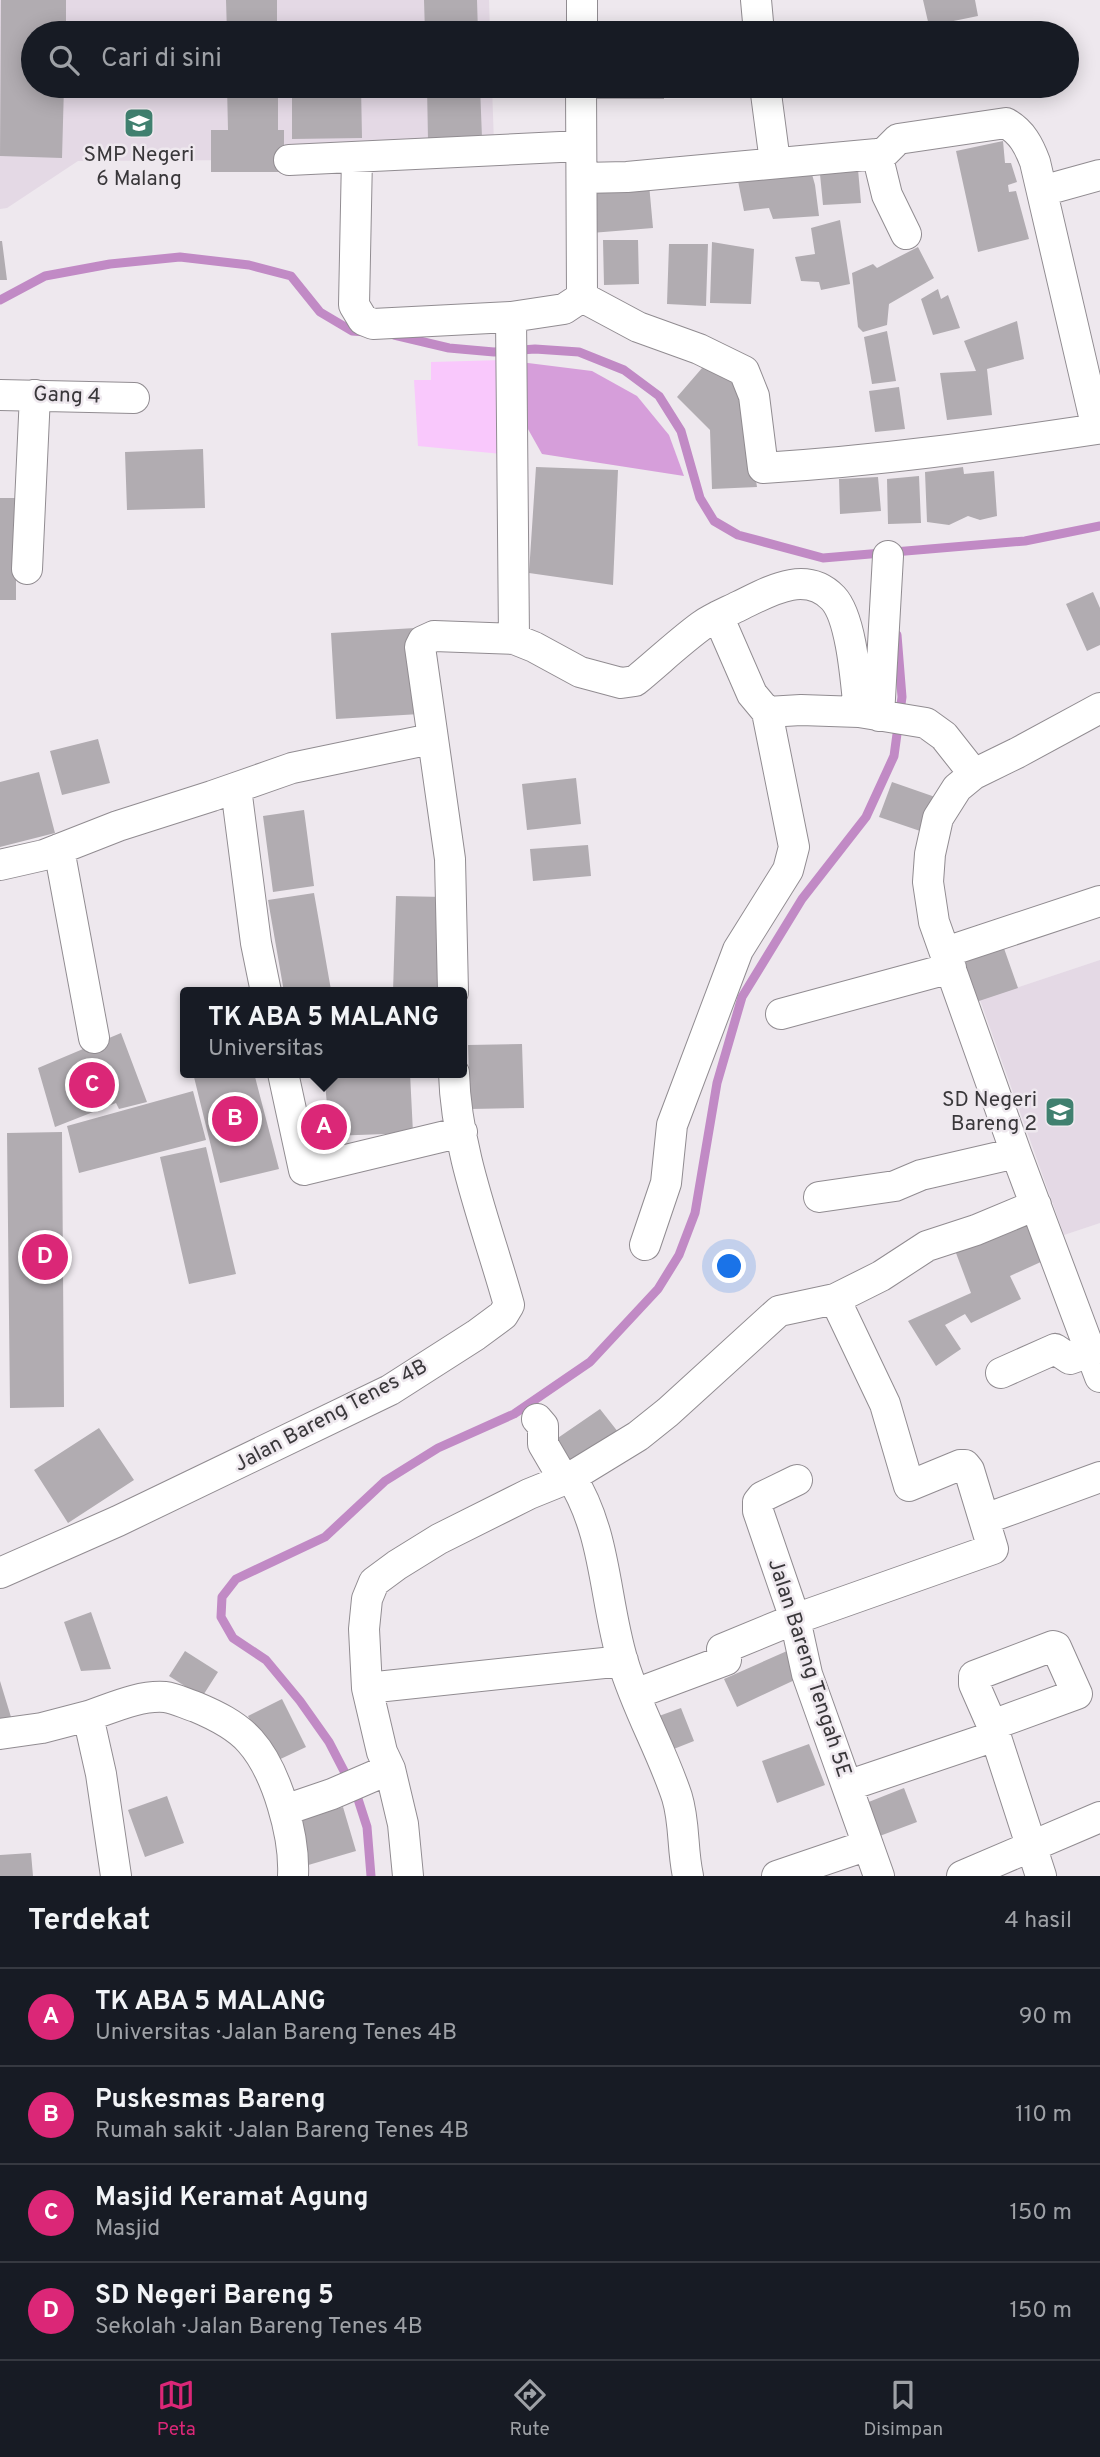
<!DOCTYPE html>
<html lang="id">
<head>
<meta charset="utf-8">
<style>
  body { margin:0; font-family:Overpass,sans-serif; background:#242831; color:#f1f3f6 }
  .you { position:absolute; left:730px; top:1267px; width:24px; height:24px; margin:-18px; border:5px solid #fff; border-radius:50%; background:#1a73e8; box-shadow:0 0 0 10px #1a73e833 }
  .badge { display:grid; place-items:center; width:46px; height:46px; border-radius:50%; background:#db2777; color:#fff; font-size:23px; font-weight:700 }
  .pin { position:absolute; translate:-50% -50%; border:4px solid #fff; box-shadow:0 2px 7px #0006 }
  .popup { position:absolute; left:180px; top:987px; width:287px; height:91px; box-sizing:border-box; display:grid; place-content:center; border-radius:7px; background:#171b24; filter:drop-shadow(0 2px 5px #0005); font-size:23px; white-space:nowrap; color:#9ea1a6 }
  .popup b { font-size:26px; color:#f1f3f6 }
  .popup::after { content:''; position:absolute; left:50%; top:100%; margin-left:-14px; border:14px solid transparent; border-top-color:#171b24 }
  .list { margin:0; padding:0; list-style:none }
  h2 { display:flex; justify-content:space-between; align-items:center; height:91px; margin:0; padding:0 28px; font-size:30px }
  h2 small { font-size:23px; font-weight:400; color:#9ea1a6 }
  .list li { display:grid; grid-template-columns:46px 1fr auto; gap:21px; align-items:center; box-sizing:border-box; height:98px; padding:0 28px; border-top:2px solid #363941 }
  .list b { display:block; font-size:26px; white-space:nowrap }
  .list p { margin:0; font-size:23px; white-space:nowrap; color:#9ea1a6 }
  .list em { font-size:23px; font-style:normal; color:#9ea1a6 }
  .icon { flex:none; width:38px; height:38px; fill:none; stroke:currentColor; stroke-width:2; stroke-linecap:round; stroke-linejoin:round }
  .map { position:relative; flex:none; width:1100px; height:1876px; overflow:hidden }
  .search { position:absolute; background:#171b24; box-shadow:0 4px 18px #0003; left:21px; right:21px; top:21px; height:77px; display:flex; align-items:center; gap:18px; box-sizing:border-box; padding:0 24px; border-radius:38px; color:#9ea1a6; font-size:26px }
  .sheet { height:483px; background:#171b24 }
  nav { display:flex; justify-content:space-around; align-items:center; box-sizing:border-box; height:98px; border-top:2px solid #363941; background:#171b24; font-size:19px; color:#9ea1a6 }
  nav a { display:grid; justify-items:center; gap:4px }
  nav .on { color:#db2777 }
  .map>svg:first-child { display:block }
  .built { fill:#e4d9e5 }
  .green { fill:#f9c8fc }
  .forest { fill:#d69eda }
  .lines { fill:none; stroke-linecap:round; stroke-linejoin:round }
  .stream { stroke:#c18ac5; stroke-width:9 }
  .building { fill:#b1acb1 }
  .minor-casing { stroke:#918c91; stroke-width:32 }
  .minor { stroke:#fff; stroke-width:30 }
  .labels { text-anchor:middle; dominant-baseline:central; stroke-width:5; stroke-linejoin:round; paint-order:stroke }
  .poi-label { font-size:21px; fill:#39373a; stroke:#eee8ee }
  .street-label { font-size:21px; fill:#39373a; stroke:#eee8ee }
</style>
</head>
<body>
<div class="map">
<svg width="1100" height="1876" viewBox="0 0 1100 1876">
  <rect width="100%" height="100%" fill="#eee8ee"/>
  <path class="built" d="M0,0H489L490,33H33V86H492L494,144L278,160L78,161L7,208L0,209Z
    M1100,960V1223L1064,1235L980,1000Z"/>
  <path class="green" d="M503,360L502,454L418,446L414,380H431V362Z"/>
  <path class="forest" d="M520,362L592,371L637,396L669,435L684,476L542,454L524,422Z"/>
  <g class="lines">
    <path class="stream" d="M0,300L45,276L110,264L180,257L249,265L291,276L320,312L352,331L366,332
      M394,335L449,348L494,352L535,349L579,352L624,370L659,396L681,431L700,498L714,521L738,535L823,558L1025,541L1100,526
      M371,1876L367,1827L357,1796L329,1742L300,1701L266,1660L233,1638L221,1617L222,1597L236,1579L325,1537L385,1481L438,1448L514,1414L590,1362L658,1289L679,1255L695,1213L717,1083L742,997L802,899L866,817L894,756L902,697L897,635"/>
  </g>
  <path class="building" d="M1,0H66V33H33V86H64L62,158L0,156Z
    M226,0H277V33H227Z
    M424,0H477L478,33H425Z
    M923,0H975L978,16L929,26Z
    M981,21L983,33H926V30Z
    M733,30V33H689V31Z
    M227,86H278V130H284V172H211V130H228Z
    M292,86H361L362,138L292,139Z
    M427,86H480L482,138L428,140Z
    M590,86H664V99H590Z
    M1003,141L1005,163H1011L1017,182L1008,185L1009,192L1016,191L1029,239L978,252L956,151Z
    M857,158L861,203L823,205L819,164Z
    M810,167L815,185L819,216L773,219L769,208L744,211L736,171Z
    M649,184L653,228L591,233L587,189Z
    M840,220L850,284L821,290L819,282L801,281L795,257L815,254L811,228Z
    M603,240H638L639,284L604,285Z
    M0,241H2L7,280H0Z
    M712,242L754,249L751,304L710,303Z
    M669,244H708L706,306L667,304Z
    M918,247L934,278L889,304L887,325L863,332L858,327L852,273L873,264L877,268Z
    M938,289L941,299L948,295L960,328L933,335L921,299Z
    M1017,321L1024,359L987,369L992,415L947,420L940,373L976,371L964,341Z
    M887,331L896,381L872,384L864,337Z
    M709,360L743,393L757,487L712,489L710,430L677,397Z
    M899,387L905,429L875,432L869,391Z
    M203,449L205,508L127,510L125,452Z
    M536,467L618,470L613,585L529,573Z
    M963,467L964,474L994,471L997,516L980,520L968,516L949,525L927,522L925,472Z
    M919,476L921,523L888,524L887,479Z
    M878,477L881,511L840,514L839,479Z
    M0,498H16V600H0Z
    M1093,592L1100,608V645L1087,651L1066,604Z
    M415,628L420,714L336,719L331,633Z
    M98,739L110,783L62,795L50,751Z
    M39,772L55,833L0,847V782Z
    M576,778L581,824L527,830L522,784Z
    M892,782L938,798L926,833L879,817Z
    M304,810L314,886L273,892L263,816Z
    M588,845L591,876L533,881L530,849Z
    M314,893L331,990L284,992L268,900Z
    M396,896L444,897L442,992H393Z
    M1000,937L1018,988L970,1004L952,954Z
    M121,1033L147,1102L119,1109L116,1103L55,1127L38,1068Z
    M522,1044L524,1108L470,1109L468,1045Z
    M193,1073H254L279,1169L220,1183Z
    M324,1073H410L413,1133L330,1136Z
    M193,1091L206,1140L79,1173L67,1126Z
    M297,1112L318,1114L336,1160L308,1163Z
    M62,1132L64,1407L10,1408L7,1133Z
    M206,1147L236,1274L189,1284L160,1157Z
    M1026,1220L1043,1261L1010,1276L1021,1299L971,1323L965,1314L945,1325L961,1349L936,1366L908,1321L971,1293L953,1245Z
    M600,1409L622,1437L566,1473L549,1444Z
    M99,1428L134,1480L68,1523L34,1470Z
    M91,1612L111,1669L81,1671L64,1622Z
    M185,1651L218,1672L202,1697L169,1676Z
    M787,1651L799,1678L737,1707L724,1679Z
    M0,1681L11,1717L0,1720Z
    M282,1699L306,1747L272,1763L248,1716Z
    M681,1708L694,1741L661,1754L648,1720Z
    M809,1744L825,1785L777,1803L762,1761Z
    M904,1788L917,1822L869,1840L856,1807Z
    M167,1796L184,1843L145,1857L128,1810Z
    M343,1807L356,1851L305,1866L291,1822Z
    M31,1853L33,1876H0V1855Z"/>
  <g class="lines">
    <g class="minor-casing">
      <path id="minor" d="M756,0L759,33
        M582,33V0
        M581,86L582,297
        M765,86L775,162
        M877,154L887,195L906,234
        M357,157L354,305L363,320L373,324L511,317L564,309L582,297L638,327L699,349L744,371L754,396L763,468C877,461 984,446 1097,429L1035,162C1029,146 1022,132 1006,123L898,139L885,152L877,154L627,177L582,178
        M289,160L581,146
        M1042,191L1100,175
        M511,317L514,639
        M0,395L134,398
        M27,569L35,395
        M718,616L752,694L767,712
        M1100,708L1017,753L974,774L957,788L938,818L930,854L928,882L934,922L1016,1153L1100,1377
        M879,716L888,556
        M236,788L256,943L266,992
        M59,849L94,1038
        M0,865L44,855L118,826L212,796L292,768L431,739
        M946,952L1100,901
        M453,992L450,859L420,647L423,641L434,636L514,639L534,647L580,672L621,683L635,681C657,663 678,643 701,626C712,618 727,612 739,606C768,592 805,569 833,598C852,618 856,684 859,712
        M781,1014L951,968
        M283,1073L304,1170L462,1132
        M819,1197L895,1186L921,1175L1016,1153
        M645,1245L666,1183L672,1125L738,950L788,870L794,847L767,712L801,710L859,712L926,723L944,736L974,774
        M1001,1373L1055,1349L1070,1359L1090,1352
        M537,1419L543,1426V1444L564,1480
        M571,1477C607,1534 604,1600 623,1662C637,1709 662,1751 677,1797C685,1823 682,1849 688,1876
        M797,1480L762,1497L758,1502V1511L795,1619L807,1674L879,1876
        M985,1519L1100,1477
        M0,1573L118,1521L390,1390L476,1335L503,1315L509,1305C488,1229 456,1151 454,1073
        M367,1688L623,1661
        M635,1694L726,1660L722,1649L795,1619L993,1549L969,1470L965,1465H960L909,1486L885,1404L835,1299
        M88,1716C112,1708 139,1695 165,1697C175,1698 186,1704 196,1707C215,1715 236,1725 250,1741C277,1771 295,1836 293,1876
        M992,1725L1077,1694L1056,1647L1053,1646L974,1676V1684L992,1725L1041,1876
        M0,1734L42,1728L88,1716L101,1774L116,1876
        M847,1786L995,1736
        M285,1810L332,1794L390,1769
        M408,1876L403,1824L390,1769L382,1752L367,1688L364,1629L367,1599L374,1582L397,1565L439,1539L529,1494L571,1477L638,1436L668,1412L779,1311L835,1299L881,1276L927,1246L976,1230L1036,1205
        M777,1876L868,1845
        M962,1876L1100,1817"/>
    </g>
    <use href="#minor" class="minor"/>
  </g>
  <defs>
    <g id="school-square" transform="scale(1.575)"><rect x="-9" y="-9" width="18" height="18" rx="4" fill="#40806f" stroke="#eee8ee"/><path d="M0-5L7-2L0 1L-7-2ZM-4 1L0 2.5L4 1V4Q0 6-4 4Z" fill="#fff"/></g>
  </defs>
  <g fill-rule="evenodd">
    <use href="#school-square" x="139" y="123"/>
    <use href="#school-square" x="1060" y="1112"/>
  </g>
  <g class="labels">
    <g class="poi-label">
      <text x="139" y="155">SMP Negeri<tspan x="139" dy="24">6 Malang</tspan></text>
      <text x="1037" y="1100" text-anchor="end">SD Negeri<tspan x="1037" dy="24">Bareng 2</tspan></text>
    </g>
    <g class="street-label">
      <text transform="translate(67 396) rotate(2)">Gang 4</text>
      <text transform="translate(331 1416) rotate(-28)">Jalan Bareng Tenes 4B</text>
      <text transform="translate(809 1668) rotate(72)">Jalan Bareng Tengah 5E</text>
    </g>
  </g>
</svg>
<div class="you"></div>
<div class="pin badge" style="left:324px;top:1127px">A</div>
<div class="popup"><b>TK ABA 5 MALANG</b>Universitas</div>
<div class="pin badge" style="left:235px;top:1119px">B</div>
<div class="pin badge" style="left:92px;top:1085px">C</div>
<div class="pin badge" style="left:45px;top:1257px">D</div>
<div class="search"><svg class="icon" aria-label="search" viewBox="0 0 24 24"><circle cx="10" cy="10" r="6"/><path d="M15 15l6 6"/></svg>Cari di sini</div>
</div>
<section class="sheet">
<h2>Terdekat<small>4 hasil</small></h2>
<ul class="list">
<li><span class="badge">A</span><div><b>TK ABA 5 MALANG</b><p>Universitas · Jalan Bareng Tenes 4B</p></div><em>90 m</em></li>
<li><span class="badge">B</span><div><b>Puskesmas Bareng</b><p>Rumah sakit · Jalan Bareng Tenes 4B</p></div><em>110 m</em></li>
<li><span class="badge">C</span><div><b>Masjid Keramat Agung</b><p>Masjid</p></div><em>150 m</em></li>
<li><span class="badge">D</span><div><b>SD Negeri Bareng 5</b><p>Sekolah · Jalan Bareng Tenes 4B</p></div><em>150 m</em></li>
</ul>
</section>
<nav>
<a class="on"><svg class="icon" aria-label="map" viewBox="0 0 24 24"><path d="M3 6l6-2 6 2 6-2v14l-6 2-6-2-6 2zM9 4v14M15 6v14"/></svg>Peta</a>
<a><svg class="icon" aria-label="directions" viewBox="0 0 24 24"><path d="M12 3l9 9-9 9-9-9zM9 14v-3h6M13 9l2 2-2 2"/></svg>Rute</a>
<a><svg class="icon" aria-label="saved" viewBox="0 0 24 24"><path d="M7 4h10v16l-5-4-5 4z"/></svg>Disimpan</a>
</nav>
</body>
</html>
